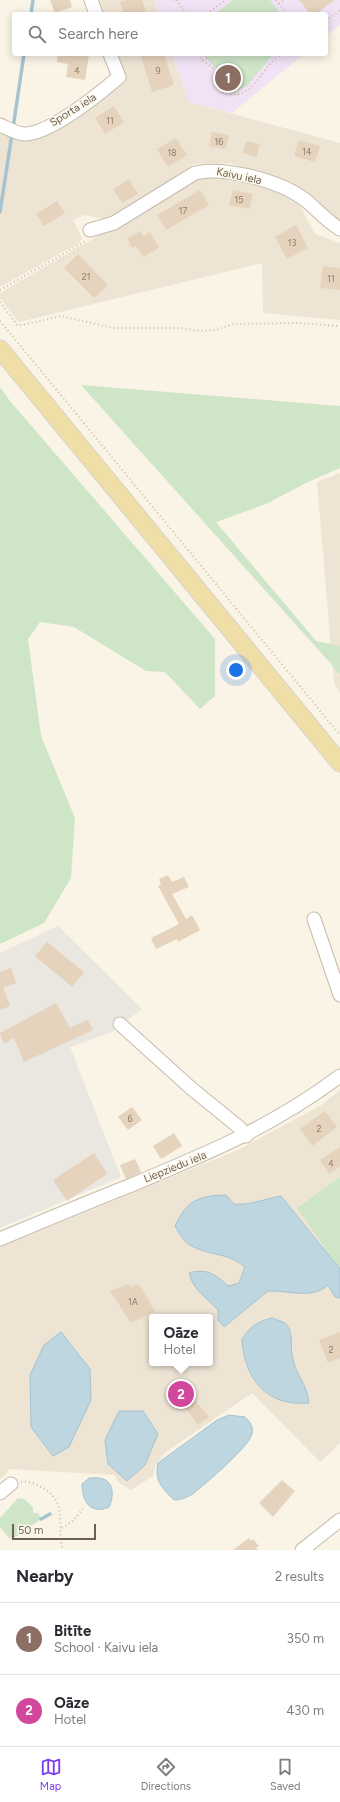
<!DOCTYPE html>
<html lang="en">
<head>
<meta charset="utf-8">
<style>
  body { margin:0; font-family:Figtree,sans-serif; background:#f7f7f7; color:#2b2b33 }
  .scale { position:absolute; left:12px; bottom:10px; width:84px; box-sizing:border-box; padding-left:4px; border:2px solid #6f5f4f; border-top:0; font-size:11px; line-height:14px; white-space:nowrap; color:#6f5f4f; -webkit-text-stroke:3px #fcf8ec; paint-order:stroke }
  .you { position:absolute; left:236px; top:670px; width:14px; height:14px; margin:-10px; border:3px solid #fff; border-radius:50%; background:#1a73e8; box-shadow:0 0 0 6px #1a73e833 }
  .badge { display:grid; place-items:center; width:26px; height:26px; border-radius:50%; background:#7c3aed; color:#fff; font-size:13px; font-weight:700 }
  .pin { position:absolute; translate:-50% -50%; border:2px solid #fff; box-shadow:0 1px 4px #0006 }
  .popup { position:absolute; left:149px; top:1314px; width:64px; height:52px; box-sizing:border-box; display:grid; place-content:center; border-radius:4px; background:#fff; filter:drop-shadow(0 1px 3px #0005); font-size:13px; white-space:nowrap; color:#7c7c81 }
  .popup b { font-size:15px; color:#2b2b33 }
  .popup::after { content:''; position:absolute; left:50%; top:100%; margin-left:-8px; border:8px solid transparent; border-top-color:#fff }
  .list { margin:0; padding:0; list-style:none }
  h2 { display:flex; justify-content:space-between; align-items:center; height:52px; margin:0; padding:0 16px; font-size:17px }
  h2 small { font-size:13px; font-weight:400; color:#7c7c81 }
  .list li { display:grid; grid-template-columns:26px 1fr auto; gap:12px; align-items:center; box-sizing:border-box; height:72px; padding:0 16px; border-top:1px solid #e1e1e2 }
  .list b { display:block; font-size:15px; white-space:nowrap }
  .list p { margin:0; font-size:13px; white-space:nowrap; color:#7c7c81 }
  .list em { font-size:13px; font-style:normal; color:#7c7c81 }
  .icon { flex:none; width:22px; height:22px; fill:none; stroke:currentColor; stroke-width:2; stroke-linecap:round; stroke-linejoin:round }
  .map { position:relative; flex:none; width:340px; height:1550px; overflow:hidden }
  .search { position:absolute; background:#fff; box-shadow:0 2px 10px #0003; left:12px; right:12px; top:12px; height:44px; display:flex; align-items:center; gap:10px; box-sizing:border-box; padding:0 14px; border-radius:4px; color:#7c7c81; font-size:15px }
  .sheet { height:196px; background:#fff }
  nav { display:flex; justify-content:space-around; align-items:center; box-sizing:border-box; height:56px; border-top:1px solid #e1e1e2; background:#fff; font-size:11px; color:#7c7c81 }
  nav a { display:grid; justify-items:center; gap:2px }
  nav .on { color:#7c3aed }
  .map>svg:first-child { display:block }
  .residential { fill:#ede4d4; fill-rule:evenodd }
  .industrial { fill:#eae6e0 }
  .education { fill:#f1e3f5 }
  .green { fill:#cee5c7 }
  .water { fill:#bed6e0; stroke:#a5c3d0 }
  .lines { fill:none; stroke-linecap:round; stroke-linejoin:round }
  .stream { stroke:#a5c3d0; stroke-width:3.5 }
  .building { fill:#e6d3bd }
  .minor-casing { stroke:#c6bbac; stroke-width:15 }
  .major-casing { stroke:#d7d2ce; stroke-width:19 }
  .path { stroke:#cfbca5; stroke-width:2; stroke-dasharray:1 3; stroke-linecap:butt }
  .minor { stroke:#fff; stroke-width:13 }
  .major { stroke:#efdfa7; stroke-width:17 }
  .labels { text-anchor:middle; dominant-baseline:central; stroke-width:3; stroke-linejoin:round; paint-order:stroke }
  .number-label { font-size:9px; fill:#8d7c6a }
  .street-label { font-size:11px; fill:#6f5f4f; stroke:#fcf8ec }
</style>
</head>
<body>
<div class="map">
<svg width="340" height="1550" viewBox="0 0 340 1550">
  <rect width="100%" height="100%" fill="#f9f4e6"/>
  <path class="residential" d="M97,0H154L159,14H102Z
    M116,54H172L189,102L340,143V223L300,187L230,163L194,164L109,220L85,215L73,220L82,239L79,243L0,287V134L38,139L116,88L122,72Z
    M204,174L227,176L291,197L300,206L315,234L340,243V320L263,313L262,263L19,322L0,298V293Z
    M340,473V693L334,683L317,482Z
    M340,1090V1177L297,1208L340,1270V1443L320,1462L252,1393L166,1452L156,1464L153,1476L131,1490L118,1482L115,1475L8,1469V1472L0,1479V1247L236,1151L320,1106ZM152,1317H210V1363H152Z"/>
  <path class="industrial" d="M58,926L142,1009L112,1032L70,1047L121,1177L0,1228V953Z"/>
  <path class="education" d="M154,0H340V25L326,36V14H159Z
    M172,54H304L232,113L189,102Z"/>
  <path class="green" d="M233,0H270L281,14H215Z
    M202,54H277L271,57L247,86L233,93L221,85L219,71Z
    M81,385L340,406V468L308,482L266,504L216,522L316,641L340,646V674Z
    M0,387L10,401L215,639V696L200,709L165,672L146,671L74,627L40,622L28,639L41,736L75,818L71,878L44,923L0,944Z
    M340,1177V1270L297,1208Z
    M18,1498L24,1499L33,1507V1513H38L41,1519C30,1526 22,1535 10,1539L0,1527V1518Z"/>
  <path class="water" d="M226,1195L234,1204C252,1205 264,1199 281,1196L340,1269V1298L335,1297L328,1285C312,1300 288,1290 268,1291L224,1327L218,1320V1310C207,1298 193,1290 189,1273C207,1268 215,1274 228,1286L239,1283L245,1267C228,1252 208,1256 190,1245C183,1241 179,1233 175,1226C187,1200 198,1196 226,1195Z
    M272,1318C276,1320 283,1321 286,1324C294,1333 290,1344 292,1354C294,1374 307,1382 309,1403C267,1407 244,1379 242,1339C251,1326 256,1322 272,1318Z
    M61,1332L90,1369L91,1400L69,1447L53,1456L31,1427L30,1375L44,1345Z
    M119,1411H143L158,1434L145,1465L127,1481L108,1464L105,1440Z
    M229,1415L245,1417C250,1422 254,1427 252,1434C249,1447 206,1483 194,1493C188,1497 181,1500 174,1500C162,1488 154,1480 158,1463L217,1420Z
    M89,1478C93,1478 99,1477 103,1479C114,1482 114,1498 109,1507C91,1515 82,1502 82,1484Z"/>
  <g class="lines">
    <path class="stream" d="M31,14L33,0
      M13,128L24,54
      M0,212L12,134
      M41,1519L50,1514"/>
  </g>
  <path class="building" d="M50,0H70L72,7L55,13Z
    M126,0H142L147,14H124L120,2Z
    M299,0H334L316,14H310Z
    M58,54H89L85,80L66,77L68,64L57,62Z
    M147,54H164L174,85L152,92L141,56Z
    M114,106L124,122L105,134L95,118Z
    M212,132L229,135L226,149L209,146Z
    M176,138L187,155L168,167L157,149Z
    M299,140L320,146L315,162L294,156Z
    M246,141L260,144L257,157L243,153Z
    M129,179L138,194L122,203L113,189Z
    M200,190L209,205L166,230L157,215Z
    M233,190L253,194L250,209L229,205Z
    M57,201L65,213L44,226L36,214Z
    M296,225L308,248L287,259L275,237Z
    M141,231L143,236L150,232L159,248L143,257L136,246L132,248L127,238Z
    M78,254L108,285L94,298L64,268Z
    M323,266L340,268V290L320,288Z
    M168,875L172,882L184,877L189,887L172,894L186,919L192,915L200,930L178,942L177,939L156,949L151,938L179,924L158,886L161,884L159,879Z
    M47,942L84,972L72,987L35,956Z
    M11,968L16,983L3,987L10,1006L0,1010V972Z
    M56,1003L70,1028L88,1020L93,1030L24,1062L14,1038L4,1044L0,1033Z
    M132,1107L142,1120L128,1130L118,1117Z
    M325,1111L337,1127L312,1146L300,1129Z
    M174,1133L182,1146L161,1159L153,1146Z
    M340,1147V1166L329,1174L320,1160Z
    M94,1153L107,1174L67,1201L53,1180Z
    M135,1159L141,1172L126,1179L120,1165Z
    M129,1284L131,1287L139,1284L155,1311L131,1323L110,1291Z
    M340,1332V1358L328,1363L319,1340Z
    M190,1394L209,1417L198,1425L181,1401Z
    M282,1480L295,1491L273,1517L259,1503Z
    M249,1538L251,1541L253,1539L259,1546L256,1548L258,1550H233Z"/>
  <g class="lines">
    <g class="minor-casing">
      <path id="minor" d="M91,0L96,14
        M0,125C7,128 19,135 26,134C52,132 99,94 119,77L110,54
        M90,230L114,223L195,173C225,166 280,181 304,199C317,209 326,221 340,229
        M314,919L340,995
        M120,1024L192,1089L240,1128L246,1136
        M0,1239C43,1221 86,1203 129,1186C206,1154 272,1127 340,1076
        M0,1493L11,1484
        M302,1550L340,1520"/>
    </g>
    <g class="major-casing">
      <path id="major" d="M0,349L340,763"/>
    </g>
    <path class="path" d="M176,0L187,14
      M276,0L287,14
      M279,4L284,0
      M207,14L225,0
      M326,21L340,10
      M198,54L202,60L216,70L218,84L222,92C256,104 258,66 283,54
      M202,60L207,58
      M238,95V91
      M0,290L86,241
      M0,302L18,326L61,316L113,328H180L200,331L216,330L234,324L299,323L340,326
      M0,321L340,735
      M21,1482C27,1481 34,1483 39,1486C71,1501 55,1526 63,1550
      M62,1528L73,1521L85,1506"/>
    <use href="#minor" class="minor"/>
    <use href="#major" class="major"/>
  </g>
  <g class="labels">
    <g class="number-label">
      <text x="77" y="70">4</text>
      <text x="158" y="70">9</text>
      <text x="110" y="120">11</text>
      <text x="219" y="141">16</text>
      <text x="307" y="151">14</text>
      <text x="172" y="152">18</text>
      <text x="239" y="199">15</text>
      <text x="183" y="210">17</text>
      <text x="292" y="242">13</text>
      <text x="86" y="276">21</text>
      <text x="331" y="278">11</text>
      <text x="130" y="1118">6</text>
      <text x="319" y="1128">2</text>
      <text x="331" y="1163">4</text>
      <text x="133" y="1301">1A</text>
      <text x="331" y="1349">2</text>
    </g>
    <g class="street-label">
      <text transform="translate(73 110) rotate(-32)">Sporta iela</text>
      <text transform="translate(239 176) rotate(12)">Kaivu iela</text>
      <text transform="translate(175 1167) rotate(-22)">Liepziedu iela</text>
    </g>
  </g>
</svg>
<div class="scale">50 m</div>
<div class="you"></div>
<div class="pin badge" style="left:228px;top:78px;background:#8d6e63">1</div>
<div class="pin badge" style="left:181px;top:1394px;background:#d1479c">2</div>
<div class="popup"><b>Oāze</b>Hotel</div>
<div class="search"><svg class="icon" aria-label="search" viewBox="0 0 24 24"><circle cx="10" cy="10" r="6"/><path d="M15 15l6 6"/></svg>Search here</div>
</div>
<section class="sheet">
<h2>Nearby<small>2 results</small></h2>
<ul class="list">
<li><span class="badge" style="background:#8d6e63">1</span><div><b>Bitīte</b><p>School · Kaivu iela</p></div><em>350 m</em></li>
<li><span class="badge" style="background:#d1479c">2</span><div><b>Oāze</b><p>Hotel</p></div><em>430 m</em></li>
</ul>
</section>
<nav>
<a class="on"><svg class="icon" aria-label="map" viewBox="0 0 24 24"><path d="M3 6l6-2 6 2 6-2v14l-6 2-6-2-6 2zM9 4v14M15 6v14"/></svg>Map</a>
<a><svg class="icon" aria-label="directions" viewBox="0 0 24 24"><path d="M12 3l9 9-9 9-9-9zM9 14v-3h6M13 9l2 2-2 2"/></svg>Directions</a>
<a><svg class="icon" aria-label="saved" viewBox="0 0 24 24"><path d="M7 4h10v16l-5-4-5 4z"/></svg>Saved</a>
</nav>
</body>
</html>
